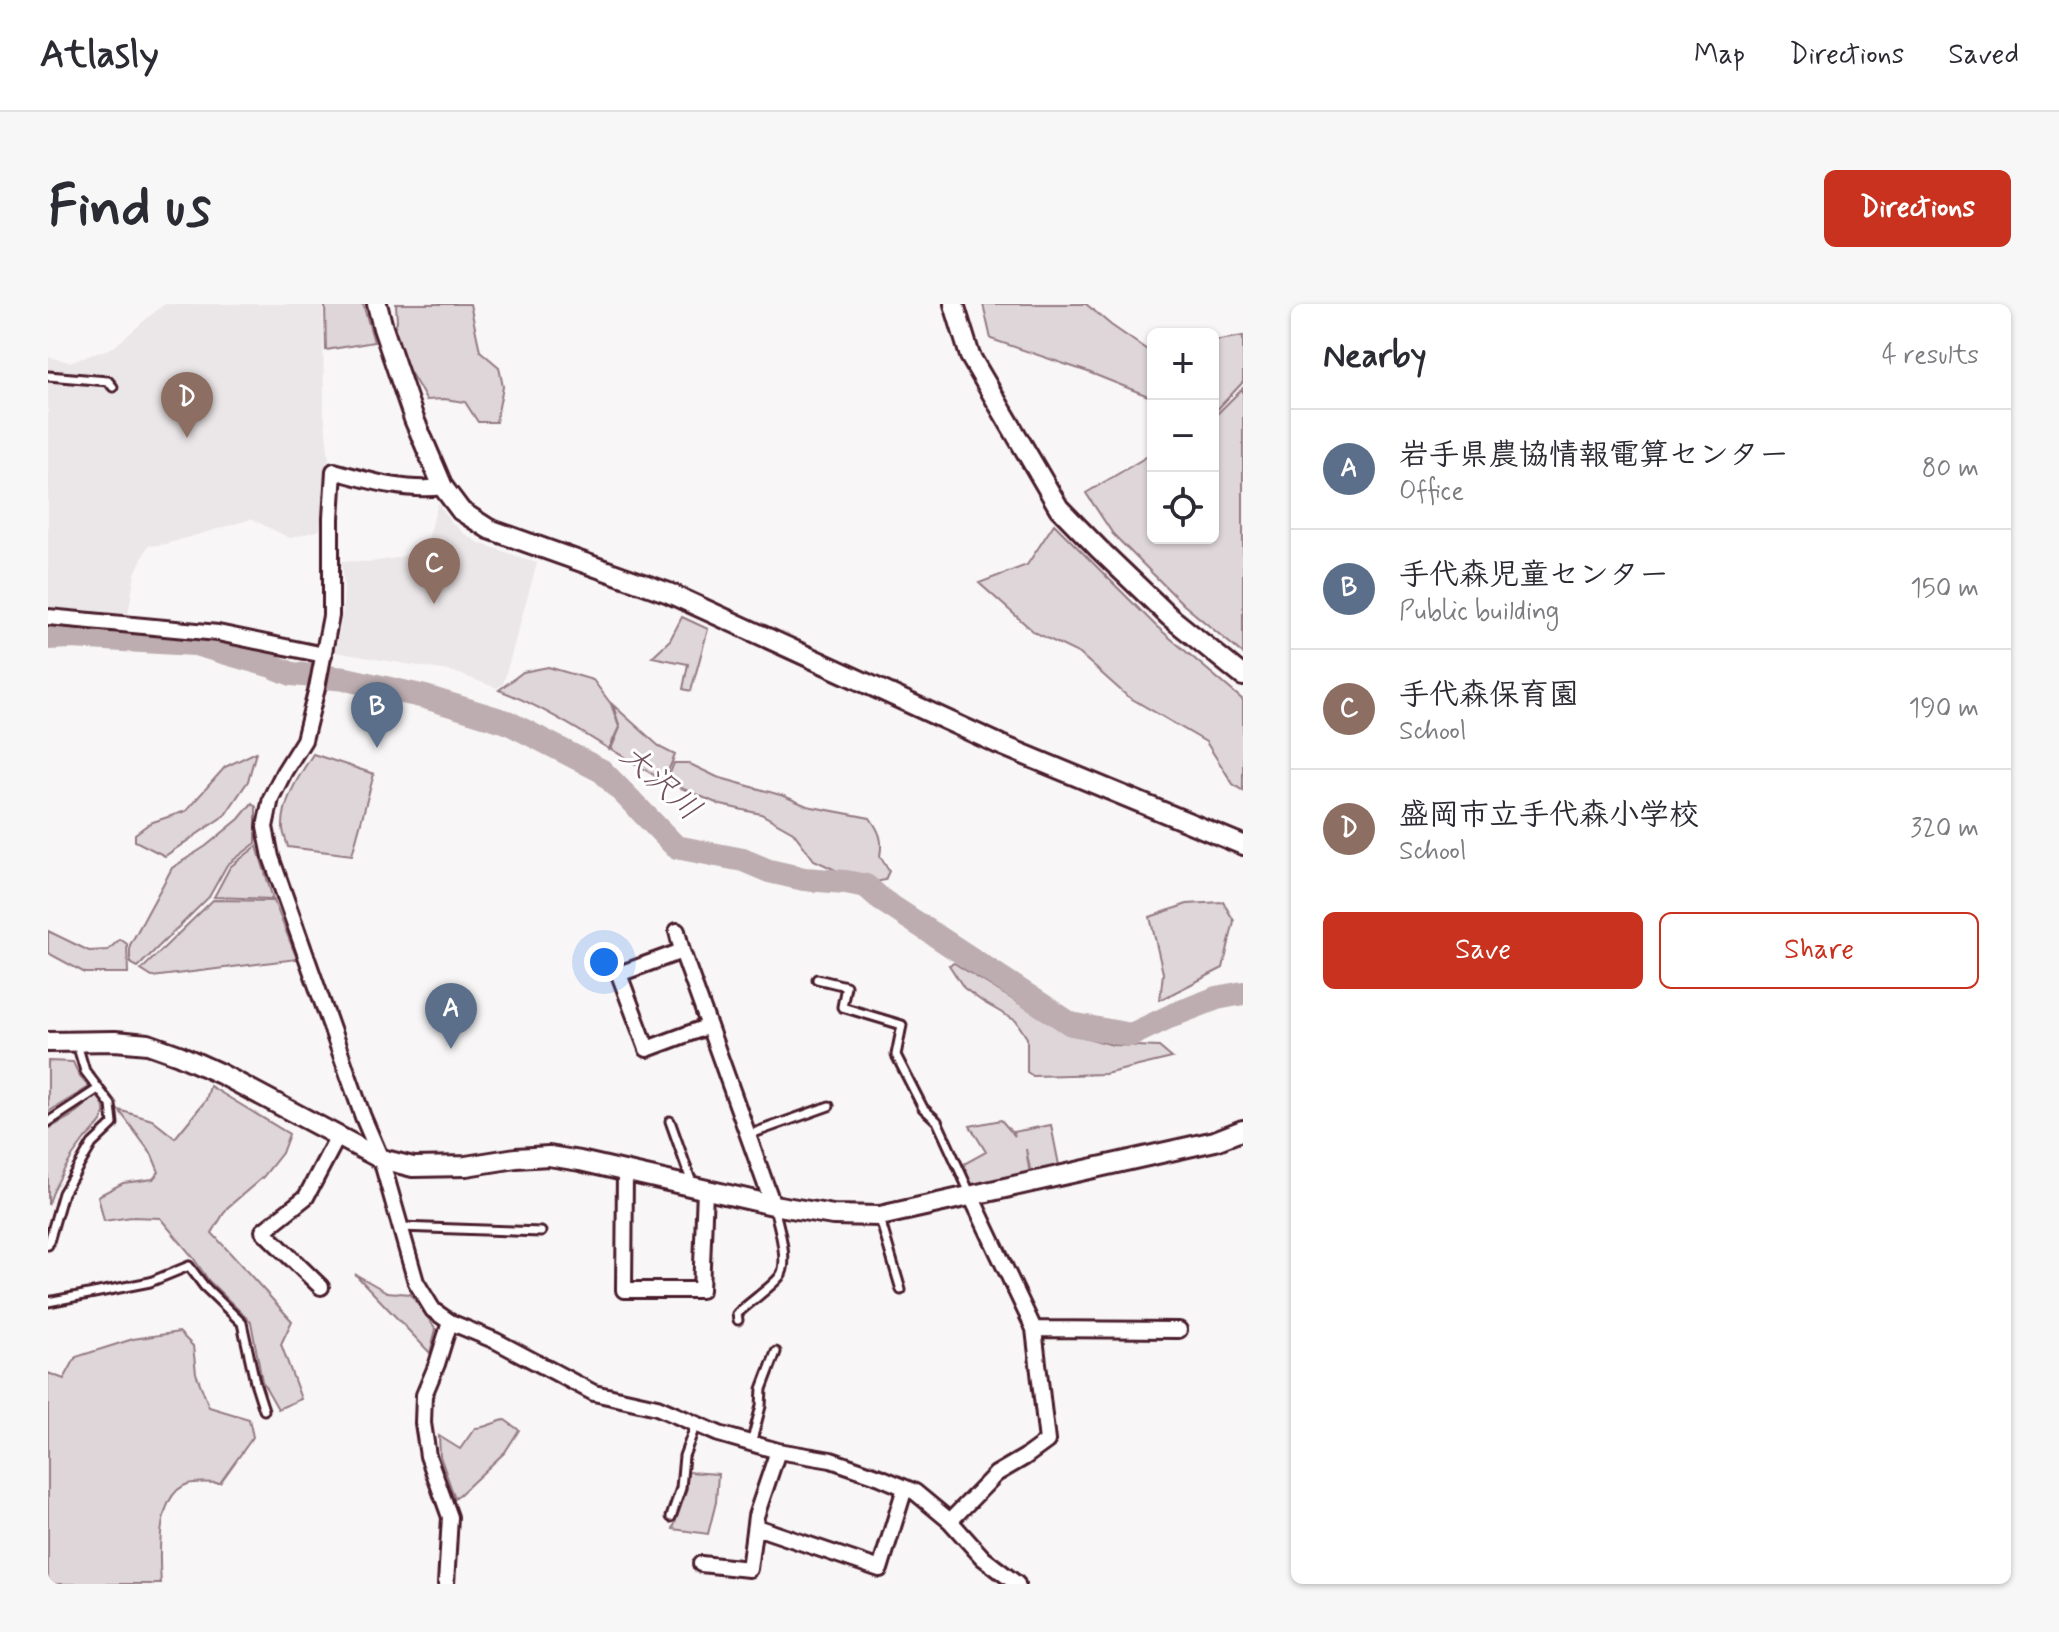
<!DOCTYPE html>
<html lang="en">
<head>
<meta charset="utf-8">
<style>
  body { margin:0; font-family:Mynerve,"Klee One",sans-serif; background:#f7f7f7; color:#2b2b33 }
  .controls { position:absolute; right:24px; top:24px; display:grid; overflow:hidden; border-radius:12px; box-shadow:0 2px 6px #0004 }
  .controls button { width:72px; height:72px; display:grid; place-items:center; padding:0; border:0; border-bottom:2px solid #e1e1e2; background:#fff; color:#2b2b33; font:40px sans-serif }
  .you { position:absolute; left:556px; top:658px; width:28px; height:28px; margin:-20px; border:6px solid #fff; border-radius:50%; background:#1a73e8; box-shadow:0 0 0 12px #1a73e833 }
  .badge { display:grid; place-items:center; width:52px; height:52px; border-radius:50%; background:#c8321e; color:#fff; font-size:26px; font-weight:700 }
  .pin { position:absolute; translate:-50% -66px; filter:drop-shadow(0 2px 4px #0008) }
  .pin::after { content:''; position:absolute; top:42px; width:28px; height:24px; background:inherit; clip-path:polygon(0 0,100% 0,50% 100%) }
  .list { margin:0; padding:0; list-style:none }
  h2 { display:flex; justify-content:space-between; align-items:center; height:104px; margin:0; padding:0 32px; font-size:34px }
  h2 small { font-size:26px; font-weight:400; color:#7c7c81 }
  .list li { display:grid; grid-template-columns:52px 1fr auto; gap:24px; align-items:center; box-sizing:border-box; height:120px; padding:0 32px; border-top:2px solid #e1e1e2 }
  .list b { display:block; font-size:30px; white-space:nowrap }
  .list p { margin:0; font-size:26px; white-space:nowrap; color:#7c7c81 }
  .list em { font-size:26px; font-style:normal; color:#7c7c81 }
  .actions { display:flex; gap:16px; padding:24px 32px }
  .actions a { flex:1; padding:18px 0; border:2px solid #c8321e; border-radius:12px; text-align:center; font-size:28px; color:#c8321e }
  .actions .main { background:#c8321e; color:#fff }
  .icon { flex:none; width:44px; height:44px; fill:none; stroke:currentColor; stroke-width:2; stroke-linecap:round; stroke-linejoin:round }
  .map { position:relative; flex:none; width:1195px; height:1280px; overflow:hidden; border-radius:12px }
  header { display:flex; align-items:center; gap:48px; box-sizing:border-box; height:112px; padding:0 40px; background:#fff; border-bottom:2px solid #e1e1e2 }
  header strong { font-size:38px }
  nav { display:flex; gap:44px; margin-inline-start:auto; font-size:28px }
  .intro { display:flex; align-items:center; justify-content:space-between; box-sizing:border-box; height:192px; padding:0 48px }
  h1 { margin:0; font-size:56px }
  .button { padding:20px 36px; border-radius:12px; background:#c8321e; color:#fff; font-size:28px; font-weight:700 }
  main { display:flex; gap:48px; padding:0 48px }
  aside { flex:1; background:#fff; border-radius:12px; box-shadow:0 2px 6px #0004 }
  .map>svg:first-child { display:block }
  .built { fill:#ebe6e8 }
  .green { fill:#ded6d9; stroke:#947a82; stroke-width:2 }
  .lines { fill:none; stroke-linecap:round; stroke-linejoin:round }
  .river { stroke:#bdadb0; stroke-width:24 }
  .lane-casing { stroke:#4a1f2b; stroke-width:13 }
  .street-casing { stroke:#4a1f2b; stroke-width:20 }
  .secondary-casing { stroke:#4a1f2b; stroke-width:24 }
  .lane { stroke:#fff; stroke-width:7 }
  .street { stroke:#fff; stroke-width:14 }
  .secondary { stroke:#fff; stroke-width:18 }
  .labels { text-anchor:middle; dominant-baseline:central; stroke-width:6; stroke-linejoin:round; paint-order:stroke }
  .water-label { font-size:32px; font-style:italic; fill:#72515a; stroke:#fff }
</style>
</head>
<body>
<header>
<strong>Atlasly</strong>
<nav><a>Map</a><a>Directions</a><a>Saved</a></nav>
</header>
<div class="intro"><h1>Find us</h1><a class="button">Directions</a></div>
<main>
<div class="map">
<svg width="1195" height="1280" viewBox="0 0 1195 1280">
  <rect width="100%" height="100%" fill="#f8f6f7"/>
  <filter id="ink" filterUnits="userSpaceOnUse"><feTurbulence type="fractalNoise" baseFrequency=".0125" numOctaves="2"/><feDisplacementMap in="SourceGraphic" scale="16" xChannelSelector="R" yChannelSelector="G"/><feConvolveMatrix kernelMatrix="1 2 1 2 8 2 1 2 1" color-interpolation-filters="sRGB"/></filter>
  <g filter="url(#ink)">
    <path class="built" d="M116,0H275L276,109L281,158L272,226L242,234L203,215L118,240L100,242L87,269L80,310L0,305V53L22,58L66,43Z
      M390,199L402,217L415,229L431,239L489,259L455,380L449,384L406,368L287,348L294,315L296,284L294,257L324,258L349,254L365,248L377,240L382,229Z"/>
    <path class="green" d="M277,0H315L326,38L278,46Z
      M348,0H422L432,47L451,63L455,83L448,118H430L417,98L396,95L378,96C367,74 352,55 343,32L349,17Z
      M935,0H1038L1063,21L1105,50V94L1040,68L943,35Z
      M1195,32V78L1165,110V37Z
      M1195,84V350L1136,301L1065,230L1038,189L1105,149V234H1165V114Z
      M1006,220L1108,322L1195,396V487L1185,480L1158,438L1079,392L1032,350L986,328L931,279L979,261Z
      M634,313L660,325L643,387L635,385L640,360L604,353L622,336Z
      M500,363L545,376L563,400L571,423L561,445C526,423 490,401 451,386L475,368Z
      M565,401L613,444L627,451L620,467L624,482L563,445L572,424Z
      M208,448L200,477L177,511L117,552L87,537V530L102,519L138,507L177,463Z
      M265,450L326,470L304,551L240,543C239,538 235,530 235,524C234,497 251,472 265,450Z
      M626,459H640L669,473L736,492L759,502L822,514C832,528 835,536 832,552L841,567L837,576L828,578L796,570L766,556L745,528L713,510L673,501L626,481L622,469Z
      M204,499L208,503V539L179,561L161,593L90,663L82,659V641L124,564L158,542L191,515Z
      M209,542L225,595L166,593L182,563Z
      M165,596L226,597L249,655L104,673L93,666Z
      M1175,598L1186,617L1175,664L1112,696L1115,669L1102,613L1139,600Z
      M0,627L41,647L60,646L72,635L79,640L80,669H37L0,649Z
      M906,659L1017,728L1065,741L1111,743L1124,754L1057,770L985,772L979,768V734L968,717L935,698L916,684L901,661Z
      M0,757L25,758L32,773L41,783L0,808Z
      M162,782L241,830L234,849L215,873L179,904L164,929L244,1017L233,1040L253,1095L230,1105L214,1077L203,1018L161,977L144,952L112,914L84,913L56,917L50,892L75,879L105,875L111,868L104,851L71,806L104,816L127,834L158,796Z
      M51,793C56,799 58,809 54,816C51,823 42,829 37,835C22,854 8,877 0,901V825L22,813L46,794Z
      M953,816L967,832L965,828L1003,821L1011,861L983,870L978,845L982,871L943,881L922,880L916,860L938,848L922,822Z
      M307,970L339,988L362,990L388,1025L382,1049Z
      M131,1028L145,1042L148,1069L161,1103L201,1115L205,1133L172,1179C163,1179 149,1177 140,1180C108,1190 111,1253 113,1280H0V1069L16,1075L28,1053L85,1035Z
      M457,1116L471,1126L457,1148L407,1195L392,1152L391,1132L412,1145L427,1124C439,1124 445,1118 457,1116Z
      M640,1168L670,1170L668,1198L660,1230L625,1225L638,1188Z"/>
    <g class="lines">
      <path class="river" d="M0,334L23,333L147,340L224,362L244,370L298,375L377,393L459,418L554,467L628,543L695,556L721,567L756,575L798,578L818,582L835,597L1023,720L1083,731L1125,711L1169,694L1195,689"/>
      <g class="lane-casing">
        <path id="lane" d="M0,72L60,77L65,83
          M769,675L798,682L794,703L854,721L848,751L875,804L889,817L922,889
          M622,817L644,879
          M0,818L50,785
          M700,831L781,802
          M832,915L853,986
          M352,923L493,928
          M0,941L15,889L44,840L65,820L63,801L37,767L29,740
          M0,998L102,978L141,962L156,982L194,1019L207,1078L216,1106
          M690,1016L689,1010C700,999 724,983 732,972C742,959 730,919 726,904
          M703,1140L713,1102L714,1085L728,1048
          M623,1213L633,1184L636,1152L648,1120"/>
      </g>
      <g class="street-casing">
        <path id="street" d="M395,183C358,188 322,177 286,167L283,214V312L269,384L256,436L236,468L223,494L217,523L223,553L315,813L333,855L368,978L385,1006L402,1018L448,1037L546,1089L609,1103L671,1130L730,1147L783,1156L832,1173L867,1188L902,1217L935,1254L969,1280
          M0,313L170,329L276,351
          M629,627L634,647L725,901
          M634,647L571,670L599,745L661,722
          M577,867L576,986H653L657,886
          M273,983L215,927L258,893L290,832
          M986,1025L1131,1026
          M902,1217L948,1170L977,1153L999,1137L986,1025L923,892
          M708,1223L832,1265L857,1184
          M653,1260L701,1265L708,1212L730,1147
          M398,1280L402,1213L380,1152L375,1119L376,1091L389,1060L402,1018"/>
      </g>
      <g class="secondary-casing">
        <path id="secondary" d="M329,0L335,24L366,115L395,183L413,207L441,225L621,289L953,441L1195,541
          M906,0L922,52L1011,204L1051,245L1122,313L1195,372
          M0,738L67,737L100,740L131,751L173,770L333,855L365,863L418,862L468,854L501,852L532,857L725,901L785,911L832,912L1167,837L1195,826"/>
      </g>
      <use href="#lane" class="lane"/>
      <use href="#street" class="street"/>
      <use href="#secondary" class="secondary"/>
    </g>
  </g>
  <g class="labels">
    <g class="water-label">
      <text transform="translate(612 479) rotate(42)">大沢川</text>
    </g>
  </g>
</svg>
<div class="controls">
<button>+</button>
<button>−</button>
<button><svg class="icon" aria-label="locate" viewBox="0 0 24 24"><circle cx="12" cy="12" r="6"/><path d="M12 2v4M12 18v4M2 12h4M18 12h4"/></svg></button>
</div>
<div class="you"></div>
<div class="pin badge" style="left:403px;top:745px;background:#5c6f8a">A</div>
<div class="pin badge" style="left:329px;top:444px;background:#5c6f8a">B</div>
<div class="pin badge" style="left:386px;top:300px;background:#8d6e63">C</div>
<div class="pin badge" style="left:139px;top:134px;background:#8d6e63">D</div>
</div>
<aside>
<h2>Nearby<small>4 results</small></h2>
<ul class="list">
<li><span class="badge" style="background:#5c6f8a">A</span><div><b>岩手県農協情報電算センター</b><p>Office</p></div><em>80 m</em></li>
<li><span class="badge" style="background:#5c6f8a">B</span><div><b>手代森児童センター</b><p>Public building</p></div><em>150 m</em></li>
<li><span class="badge" style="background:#8d6e63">C</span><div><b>手代森保育園</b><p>School</p></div><em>190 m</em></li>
<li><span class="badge" style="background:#8d6e63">D</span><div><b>盛岡市立手代森小学校</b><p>School</p></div><em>320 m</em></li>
</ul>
<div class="actions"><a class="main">Save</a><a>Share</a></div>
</aside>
</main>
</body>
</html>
